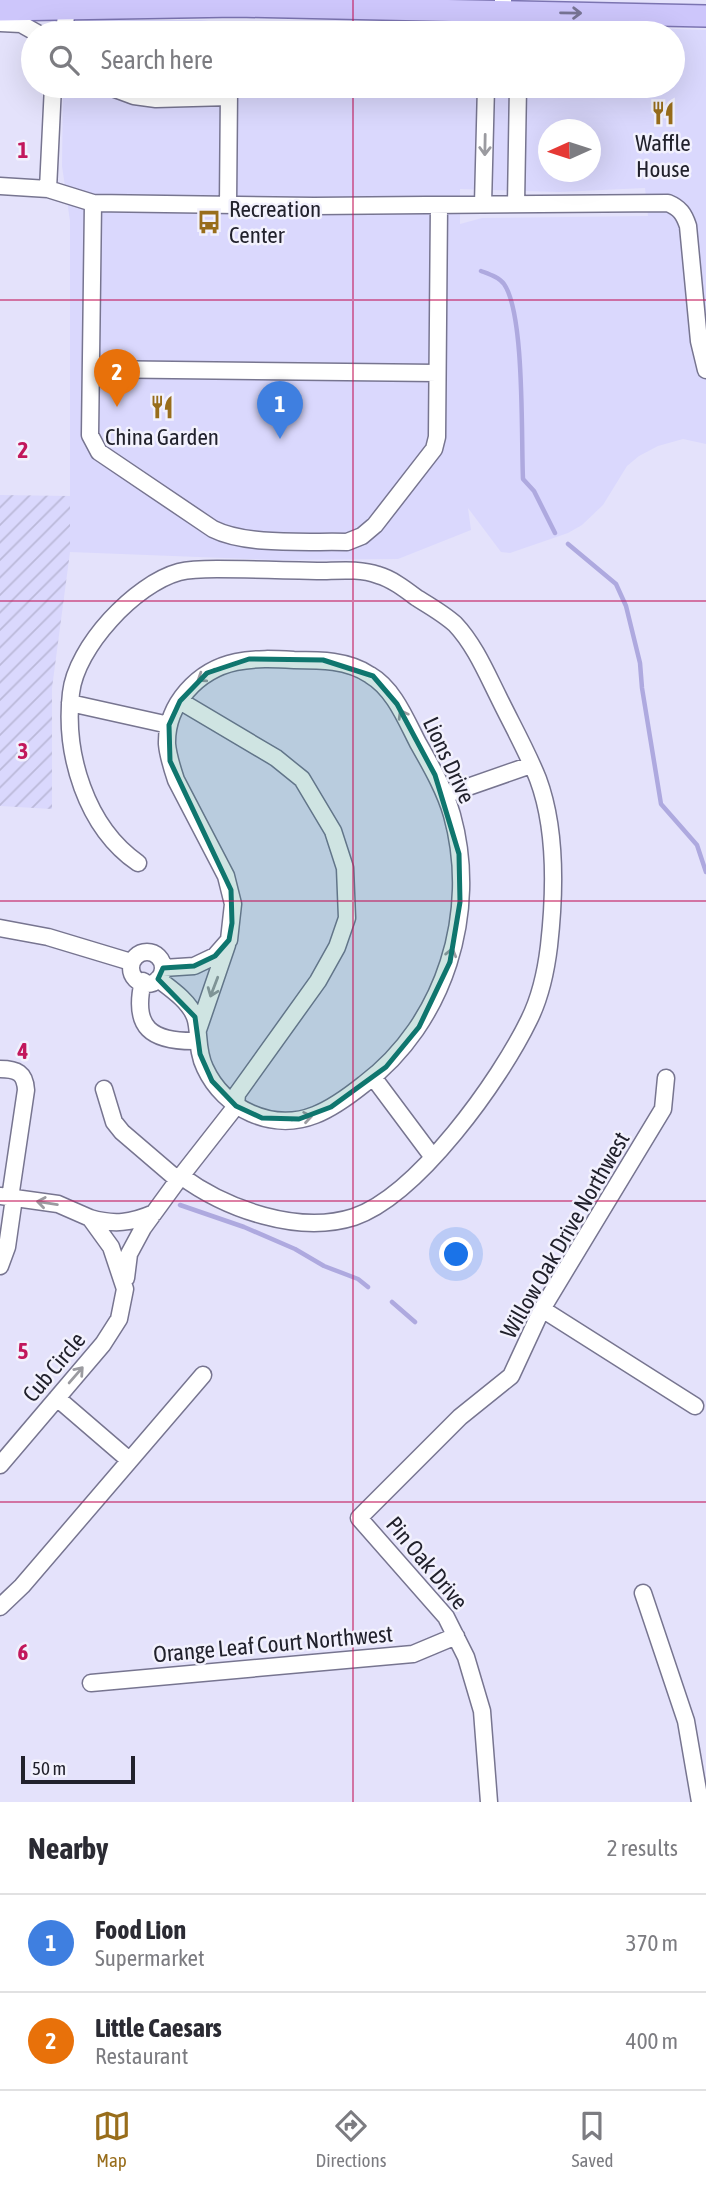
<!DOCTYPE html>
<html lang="en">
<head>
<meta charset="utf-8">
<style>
  body { margin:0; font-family:"Asap Condensed",sans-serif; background:#f7f7f7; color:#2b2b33 }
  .compass { position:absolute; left:538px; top:119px; width:63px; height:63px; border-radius:50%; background:#fff; box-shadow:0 7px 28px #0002; rotate:267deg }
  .scale { position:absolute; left:21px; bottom:18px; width:114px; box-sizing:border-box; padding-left:7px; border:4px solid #21212c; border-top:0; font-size:19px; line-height:24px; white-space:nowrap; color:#21212c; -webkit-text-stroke:5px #f2f1fd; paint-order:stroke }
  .you { position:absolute; left:457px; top:1255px; width:24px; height:24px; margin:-18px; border:5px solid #fff; border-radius:50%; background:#1a73e8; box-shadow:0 0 0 10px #1a73e833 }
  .badge { display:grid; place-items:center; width:46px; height:46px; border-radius:50%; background:#986d1b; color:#fff; font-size:23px; font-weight:700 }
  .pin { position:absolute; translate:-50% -58px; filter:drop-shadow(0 2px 4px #0008) }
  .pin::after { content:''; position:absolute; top:37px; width:24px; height:21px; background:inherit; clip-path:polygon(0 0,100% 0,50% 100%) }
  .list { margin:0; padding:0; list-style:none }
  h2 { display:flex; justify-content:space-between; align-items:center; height:91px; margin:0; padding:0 28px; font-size:30px }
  h2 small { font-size:23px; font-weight:400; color:#7c7c81 }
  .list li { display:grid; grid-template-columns:46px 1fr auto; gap:21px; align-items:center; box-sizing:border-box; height:98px; padding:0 28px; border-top:2px solid #e1e1e2 }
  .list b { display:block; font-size:26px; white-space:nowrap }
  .list p { margin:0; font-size:23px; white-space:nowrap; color:#7c7c81 }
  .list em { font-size:23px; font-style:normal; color:#7c7c81 }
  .icon { flex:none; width:38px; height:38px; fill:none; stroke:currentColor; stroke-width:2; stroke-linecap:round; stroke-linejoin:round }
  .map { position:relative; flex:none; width:706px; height:1802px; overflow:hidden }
  .search { position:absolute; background:#fff; box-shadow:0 7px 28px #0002; left:21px; right:21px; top:21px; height:77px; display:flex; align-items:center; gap:18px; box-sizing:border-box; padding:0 24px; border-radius:38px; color:#7c7c81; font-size:26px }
  .sheet { height:287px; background:#fff }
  nav { display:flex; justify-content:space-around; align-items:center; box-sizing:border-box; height:98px; border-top:2px solid #e1e1e2; background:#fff; font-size:19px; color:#7c7c81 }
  nav a { display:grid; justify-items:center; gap:4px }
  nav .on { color:#986d1b }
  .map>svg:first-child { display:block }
  .built { fill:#dad8fd; fill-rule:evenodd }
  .industrial { fill:url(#industrial-furrows) }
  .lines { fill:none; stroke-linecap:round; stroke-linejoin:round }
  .stream { stroke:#aea9df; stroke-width:4.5 }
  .minor-casing { stroke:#777590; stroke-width:19 }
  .major-casing { stroke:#7b74b1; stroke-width:24 }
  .minor { stroke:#fff; stroke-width:16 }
  .major { stroke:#cdc6fb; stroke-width:21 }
  .oneway { stroke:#777494 }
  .oneway2 { stroke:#9b9ba0 }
  .marked { fill:#0f766e; fill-opacity:0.2; stroke:#0f766e; stroke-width:5; stroke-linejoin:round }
  .grid { fill:none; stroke:#c2185b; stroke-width:2; stroke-opacity:0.55 }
  .labels { text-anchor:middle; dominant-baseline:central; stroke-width:5; stroke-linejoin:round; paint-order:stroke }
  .poi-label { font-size:23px; fill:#21212c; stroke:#f2f1fd }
  .street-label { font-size:23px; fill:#21212c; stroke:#f2f1fd }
  .grid-label { font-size:23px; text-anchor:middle; font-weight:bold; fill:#c2185b; stroke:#f2f1fd; stroke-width:5; stroke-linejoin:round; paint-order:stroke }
</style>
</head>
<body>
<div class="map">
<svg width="706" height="1802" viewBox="0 0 706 1802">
  <defs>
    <pattern id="industrial-furrows" width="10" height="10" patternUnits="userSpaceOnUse" patternTransform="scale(1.75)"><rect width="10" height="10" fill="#dad8fd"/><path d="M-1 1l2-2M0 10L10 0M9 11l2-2" fill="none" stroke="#bbb9d9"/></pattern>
  </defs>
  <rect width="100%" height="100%" fill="#e4e2fb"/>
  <path class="built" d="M87,20H201L272,29L450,33L582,26L706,30V444L683,439L658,446L639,456L627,466L603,505L582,525L568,533L510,553L501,552L468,508L471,530L398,559L275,560L70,552V221L62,166L63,86H673V33H67L76,23ZM548,130H590V172H548ZM645,188L648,216L482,218L460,224V189L559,192Z"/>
  <path class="industrial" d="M0,495L70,496V552L52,688V809L0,806Z"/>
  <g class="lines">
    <path class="stream" d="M481,271C489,274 499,277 504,284C525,314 521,437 523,479L534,491L555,533
      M568,544L616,584L626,606L640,663L642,688L661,804L697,845L706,872
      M180,1205L244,1227L295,1249L324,1266L358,1279L368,1287
      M392,1302L415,1322"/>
    <g class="minor-casing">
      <path id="minor" d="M503,11L514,33
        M0,23L21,24L37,33
        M60,33L65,24L67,8
        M492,33L503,11V0
        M53,86L48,189L93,203L314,206L668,203C680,208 684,214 688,226L699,341L706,370
        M107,86L134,96L156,99L229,97
        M0,186L48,189
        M93,203L90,435L99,452L213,529C247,546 308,541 347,542L362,536L375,525L434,449L437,437L439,205
        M483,204L486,86
        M516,204L518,86
        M228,205L229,89
        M91,369L437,373
        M180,701L276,758L302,779L333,831L345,868L347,918L337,947L318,981L237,1094L236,1106
        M70,703L169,725
        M445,795L531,765
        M138,863C86,827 64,754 71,693C76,647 135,584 179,572C191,569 205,569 217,569C251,569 284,570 317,571C337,571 359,568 378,575C392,579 405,589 417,598C430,606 444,614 455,624C474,644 486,672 498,696C511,723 527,751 538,779C557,830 555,893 549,946C546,971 540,998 529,1020C500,1080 418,1195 354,1217C298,1235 226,1209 181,1176
        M0,928L48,937L131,962
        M131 968a16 16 0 1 1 32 0a16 16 0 1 1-32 0Z
        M158,979C171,989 189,1001 195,1017C200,1031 196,1050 205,1068C224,1109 272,1132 315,1115C333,1108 349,1096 364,1084C445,1023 479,912 452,815C445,790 431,766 418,743C406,720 394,689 370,675C348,660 320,660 294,660C275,659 255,658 236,662C198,670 166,704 167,744C168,756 172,768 176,780L226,876L233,904L229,940L215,956L194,966L163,968
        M143,981C132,1028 151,1042 197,1041
        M198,1030L227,945
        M0,1069C17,1069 25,1073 26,1090L10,1198
        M373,1077L432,1156
        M104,1089L114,1122L122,1132L178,1180
        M0,1196L58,1204L90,1218L111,1247L125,1289L119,1319L103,1344L0,1465
        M90,1218C114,1225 131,1223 154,1213
        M0,1266L7,1247L14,1198
        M126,1278L129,1254L143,1228L178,1180L236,1106
        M542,1309L695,1406
        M57,1398L129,1460
        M643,1593L686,1721L700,1802
        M0,1607L22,1586L203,1375
        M91,1683L413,1654L456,1636
        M489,1802L482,1711L466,1657L446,1617L359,1518L460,1417L511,1376L542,1309L663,1109L666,1078"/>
    </g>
    <g class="major-casing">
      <path id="major" d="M0,10L237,6L706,16"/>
    </g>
    <use href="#minor" class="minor"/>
    <use href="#major" class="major"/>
  </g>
  <defs><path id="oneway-shaft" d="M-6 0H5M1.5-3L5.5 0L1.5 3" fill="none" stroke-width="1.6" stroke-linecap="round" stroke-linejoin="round" transform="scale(1.75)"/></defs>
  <use class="oneway" href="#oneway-shaft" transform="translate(571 13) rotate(1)"/>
  <g class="oneway2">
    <use href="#oneway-shaft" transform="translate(485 145) rotate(91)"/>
    <use href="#oneway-shaft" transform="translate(206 675) rotate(146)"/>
    <use href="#oneway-shaft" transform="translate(405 719) rotate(-119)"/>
    <use href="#oneway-shaft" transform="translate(450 958) rotate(-75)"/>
    <use href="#oneway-shaft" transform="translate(214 987) rotate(111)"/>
    <use href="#oneway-shaft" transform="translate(302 1118) rotate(-10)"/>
    <use href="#oneway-shaft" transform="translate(47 1203) rotate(-171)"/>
    <use href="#oneway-shaft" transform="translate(76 1375) rotate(-49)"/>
  </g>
  <path class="marked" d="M249,659L323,660L373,676L397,704L435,775L459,854L460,902L450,962L419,1027L386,1067L331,1107L299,1119L262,1118L236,1106L212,1081L200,1054L195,1017L158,979L163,968L194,966L215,956L229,940L232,923L231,890L170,761L169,725L180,701L207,673Z"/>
  <path class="grid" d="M353,0V33M353,86V1802M0,300H706M0,601H706M0,901H706M0,1201H706M0,1502H706"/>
  <defs>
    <g id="restaurant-bare" transform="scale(1.89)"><path d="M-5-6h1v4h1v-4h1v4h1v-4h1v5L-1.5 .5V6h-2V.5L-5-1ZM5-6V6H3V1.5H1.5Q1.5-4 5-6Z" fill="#986d1b" stroke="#f2f1fd" stroke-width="2.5" paint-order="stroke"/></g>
    <g id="bus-bare" transform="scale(1.89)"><path d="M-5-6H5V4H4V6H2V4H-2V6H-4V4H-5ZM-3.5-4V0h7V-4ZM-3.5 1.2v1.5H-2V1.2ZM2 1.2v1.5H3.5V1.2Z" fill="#986d1b" stroke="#f2f1fd" stroke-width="2.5" paint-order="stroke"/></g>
  </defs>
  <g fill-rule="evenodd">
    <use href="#restaurant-bare" x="663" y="113"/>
    <use href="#bus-bare" x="209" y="222"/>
    <use href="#restaurant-bare" x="162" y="407"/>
  </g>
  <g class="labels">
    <g class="poi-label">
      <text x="663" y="143">Waffle<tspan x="663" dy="26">House</tspan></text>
      <text x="229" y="209" text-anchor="start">Recreation<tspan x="229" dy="26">Center</tspan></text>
      <text x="162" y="437">China Garden</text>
    </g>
    <g class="street-label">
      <text transform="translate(449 760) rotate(65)">Lions Drive</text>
      <text transform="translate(565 1235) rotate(-60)">Willow Oak Drive Northwest</text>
      <text transform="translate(54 1367) rotate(-50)">Cub Circle</text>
      <text transform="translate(427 1563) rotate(50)">Pin Oak Drive</text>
      <text transform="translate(273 1644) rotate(-5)">Orange Leaf Court Northwest</text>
    </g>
  </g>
  <g class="grid-label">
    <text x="23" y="158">1</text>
    <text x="23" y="458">2</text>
    <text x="23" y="759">3</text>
    <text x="23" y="1059">4</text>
    <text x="23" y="1359">5</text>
    <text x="23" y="1660">6</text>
  </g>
</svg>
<svg class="compass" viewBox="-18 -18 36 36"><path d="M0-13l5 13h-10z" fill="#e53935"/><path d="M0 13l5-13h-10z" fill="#7c7c81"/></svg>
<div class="scale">50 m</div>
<div class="you"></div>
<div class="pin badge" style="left:280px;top:439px;background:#3f7fe0">1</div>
<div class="pin badge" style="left:117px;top:407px;background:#e8710a">2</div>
<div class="search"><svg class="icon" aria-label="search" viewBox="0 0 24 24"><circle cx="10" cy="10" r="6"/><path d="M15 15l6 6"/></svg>Search here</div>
</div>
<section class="sheet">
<h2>Nearby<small>2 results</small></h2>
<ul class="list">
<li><span class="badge" style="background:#3f7fe0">1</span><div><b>Food Lion</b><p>Supermarket</p></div><em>370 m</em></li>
<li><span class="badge" style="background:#e8710a">2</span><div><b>Little Caesars</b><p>Restaurant</p></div><em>400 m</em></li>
</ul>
</section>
<nav>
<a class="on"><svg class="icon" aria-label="map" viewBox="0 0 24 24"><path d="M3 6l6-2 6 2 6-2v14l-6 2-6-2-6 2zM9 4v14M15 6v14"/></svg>Map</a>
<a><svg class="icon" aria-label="directions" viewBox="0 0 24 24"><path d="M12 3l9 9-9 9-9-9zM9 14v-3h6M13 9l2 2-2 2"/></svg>Directions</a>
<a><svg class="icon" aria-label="saved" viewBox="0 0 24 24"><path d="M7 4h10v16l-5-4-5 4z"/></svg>Saved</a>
</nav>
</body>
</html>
